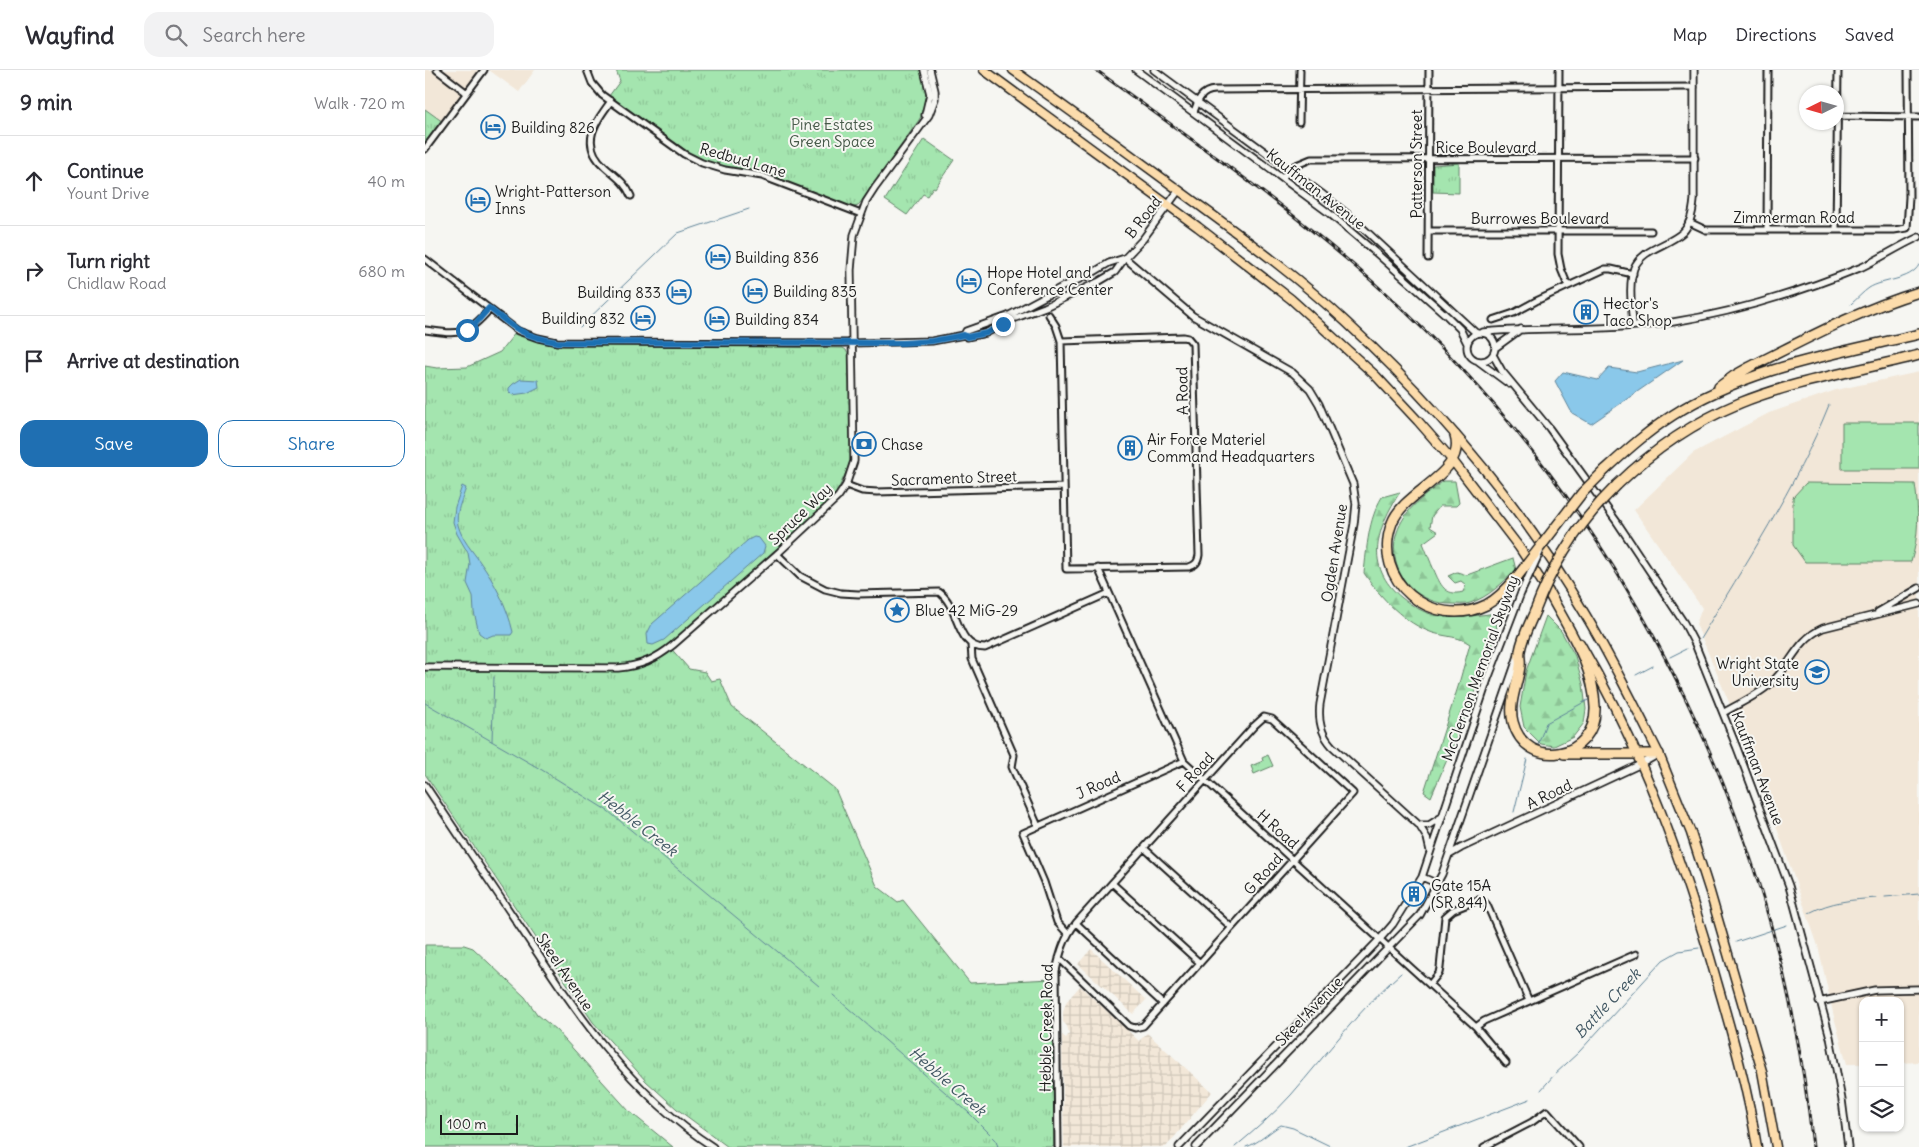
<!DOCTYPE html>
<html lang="en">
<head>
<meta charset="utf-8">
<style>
  body { margin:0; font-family:Delius,sans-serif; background:#f2f2f3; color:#2b2b33 }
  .controls { position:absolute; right:15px; bottom:15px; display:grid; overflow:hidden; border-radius:10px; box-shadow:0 1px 4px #0004 }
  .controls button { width:45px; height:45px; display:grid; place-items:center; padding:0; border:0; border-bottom:1px solid #e1e1e2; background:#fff; color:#2b2b33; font:25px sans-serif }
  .compass { position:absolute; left:1374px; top:15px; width:45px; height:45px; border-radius:50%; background:#fff; box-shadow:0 1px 4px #0004; rotate:265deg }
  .scale { position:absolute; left:15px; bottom:12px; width:78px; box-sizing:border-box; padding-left:5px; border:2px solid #1c1c1c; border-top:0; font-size:14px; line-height:18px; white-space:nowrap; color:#1c1c1c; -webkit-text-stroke:4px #f6f6f2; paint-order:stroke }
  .stop { position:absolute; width:15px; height:15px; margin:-11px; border:4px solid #1f6fb2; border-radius:50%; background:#fff }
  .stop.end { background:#1f6fb2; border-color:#fff; box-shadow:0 1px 5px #0008 }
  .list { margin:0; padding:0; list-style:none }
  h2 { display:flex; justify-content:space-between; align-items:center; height:65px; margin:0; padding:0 20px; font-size:21px }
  h2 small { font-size:16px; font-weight:400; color:#7c7c81 }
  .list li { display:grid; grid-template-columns:32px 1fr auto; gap:15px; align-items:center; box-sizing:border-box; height:90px; padding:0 20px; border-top:1px solid #e1e1e2 }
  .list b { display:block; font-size:19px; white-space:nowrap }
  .list p { margin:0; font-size:16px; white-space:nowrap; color:#7c7c81 }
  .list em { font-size:16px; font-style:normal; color:#7c7c81 }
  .actions { display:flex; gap:10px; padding:15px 20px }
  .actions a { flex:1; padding:11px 0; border:1px solid #1f6fb2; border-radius:15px; text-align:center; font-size:18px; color:#1f6fb2 }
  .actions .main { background:#1f6fb2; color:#fff }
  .icon { flex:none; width:28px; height:28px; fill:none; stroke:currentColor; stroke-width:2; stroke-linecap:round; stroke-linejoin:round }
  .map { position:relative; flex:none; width:1494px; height:1077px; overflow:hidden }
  header { display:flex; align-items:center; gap:30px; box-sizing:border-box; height:70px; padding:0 25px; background:#fff; border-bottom:1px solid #e1e1e2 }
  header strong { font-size:24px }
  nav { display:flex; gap:28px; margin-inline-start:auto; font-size:18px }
  .search { width:350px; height:45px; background:#f2f2f3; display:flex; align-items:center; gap:12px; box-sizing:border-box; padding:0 18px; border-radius:15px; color:#7c7c81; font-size:19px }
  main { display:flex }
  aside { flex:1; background:#fff }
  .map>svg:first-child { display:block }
  .built { fill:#f2e7d8 }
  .industrial { fill:url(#industrial-grid) }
  .grass { fill:url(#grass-tufts); stroke:#608066 }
  .forest { fill:url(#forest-firs); stroke:#608066 }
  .garden { fill:#a4e5af; stroke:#608066 }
  .water { fill:#8ac8ea; stroke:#5e8398 }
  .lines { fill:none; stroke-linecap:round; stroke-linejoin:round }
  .stream { stroke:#5e8398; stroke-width:1 }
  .minor-casing { stroke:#1c1c1c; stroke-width:9 }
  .tertiary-casing { stroke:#1c1c1c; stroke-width:9 }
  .primary-casing { stroke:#1c1c1c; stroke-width:11 }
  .trunk-casing { stroke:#1c1c1c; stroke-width:11 }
  .motorway-casing { stroke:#1c1c1c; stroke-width:12 }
  .minor { stroke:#f6f6f2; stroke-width:5 }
  .tertiary { stroke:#f6f6f2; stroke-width:5.5 }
  .primary { stroke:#fcdcac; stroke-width:8 }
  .trunk { stroke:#fcdcac; stroke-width:8 }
  .motorway { stroke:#fcdcac; stroke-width:9 }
  .rail-casing { stroke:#1c1c1c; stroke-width:3 }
  .rail { stroke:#f6f6f2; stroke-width:1; stroke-dasharray:4; stroke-linecap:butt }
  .tertiary-bridge-casing { stroke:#1c1c1c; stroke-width:9; stroke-linecap:butt }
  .motorway-bridge-casing { stroke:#1c1c1c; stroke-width:12; stroke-linecap:butt }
  .tertiary-bridge { stroke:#f6f6f2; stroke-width:5.5 }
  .motorway-bridge { stroke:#fcdcac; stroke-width:9 }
  .route { stroke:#1f6fb2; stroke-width:6 }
  .labels { text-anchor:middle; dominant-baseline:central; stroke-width:4; stroke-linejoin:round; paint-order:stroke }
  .park-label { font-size:15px; fill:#455848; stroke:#f6f6f2 }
  .poi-label { font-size:15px; fill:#1c1c1c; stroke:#f6f6f2; text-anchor:start }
  .street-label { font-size:15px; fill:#1c1c1c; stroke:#f6f6f2 }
  .water-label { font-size:16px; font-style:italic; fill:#425864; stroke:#f6f6f2 }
</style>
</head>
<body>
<header>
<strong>Wayfind</strong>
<div class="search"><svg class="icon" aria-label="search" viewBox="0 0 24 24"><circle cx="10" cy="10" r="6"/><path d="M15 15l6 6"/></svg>Search here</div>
<nav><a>Map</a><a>Directions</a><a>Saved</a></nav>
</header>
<main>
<aside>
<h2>9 min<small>Walk · 720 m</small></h2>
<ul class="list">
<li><svg class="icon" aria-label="ahead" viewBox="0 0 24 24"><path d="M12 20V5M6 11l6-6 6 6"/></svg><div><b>Continue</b><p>Yount Drive</p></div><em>40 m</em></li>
<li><svg class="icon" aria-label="right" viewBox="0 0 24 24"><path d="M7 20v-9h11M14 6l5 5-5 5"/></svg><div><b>Turn right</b><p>Chidlaw Road</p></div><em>680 m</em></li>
<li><svg class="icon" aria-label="arrive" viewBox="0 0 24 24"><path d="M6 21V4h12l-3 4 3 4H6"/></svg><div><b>Arrive at destination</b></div></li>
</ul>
<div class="actions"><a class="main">Save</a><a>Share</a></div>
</aside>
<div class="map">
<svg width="1494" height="1077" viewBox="0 0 1494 1077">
  <defs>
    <pattern id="industrial-grid" width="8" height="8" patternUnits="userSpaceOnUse" patternTransform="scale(1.25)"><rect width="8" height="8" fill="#f2e7d8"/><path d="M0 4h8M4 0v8" fill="none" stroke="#cfc6b9"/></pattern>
    <pattern id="grass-tufts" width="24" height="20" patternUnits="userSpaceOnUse" patternTransform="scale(1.25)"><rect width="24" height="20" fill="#a4e5af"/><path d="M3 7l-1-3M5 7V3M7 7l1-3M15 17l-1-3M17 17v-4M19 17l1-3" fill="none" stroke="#8dc496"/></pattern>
    <pattern id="forest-firs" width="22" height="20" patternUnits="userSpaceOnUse" patternTransform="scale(1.25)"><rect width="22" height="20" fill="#a4e5af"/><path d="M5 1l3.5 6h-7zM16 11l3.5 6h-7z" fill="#8dc496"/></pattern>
  </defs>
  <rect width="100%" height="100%" fill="#f6f6f2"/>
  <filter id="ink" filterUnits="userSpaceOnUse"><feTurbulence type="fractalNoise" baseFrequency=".02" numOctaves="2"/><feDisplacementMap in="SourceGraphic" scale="10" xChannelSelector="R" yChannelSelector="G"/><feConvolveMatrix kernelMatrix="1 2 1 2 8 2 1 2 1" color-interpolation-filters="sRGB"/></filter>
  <g filter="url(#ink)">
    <path class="built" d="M0,0H54L18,52L0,39Z
      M64,0H110L94,22Z
      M1494,302V992L1475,993V931H1438V994H1422L1409,947L1393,876L1341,727L1311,649L1271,554L1277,538L1209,440L1268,383L1344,343L1411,320Z"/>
    <path class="industrial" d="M666,879L721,930L708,944L653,894Z
      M655,916L714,971L722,963L787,1022L741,1077H639L637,965L641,968L644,964L642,956L638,952V942L641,932Z"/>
    <path class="grass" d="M191,0H496C502,18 504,33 494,50L433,136L426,138L340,103L304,98L286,93L269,86L184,26L195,11Z
      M0,39L18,52L0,75Z
      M499,69L529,90L510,118L508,117L502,126L498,124L482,145L460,130Z
      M1034,93V123L1008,122V95Z
      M91,262L104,268L124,273L418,278L421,280L425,289L426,385L424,396L412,422L395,440L243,575L264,599L280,602L286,611L295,609L307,637L410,719L452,816L473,832L478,830L545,913L627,909L629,1077H303L252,1039L221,1011L168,952L0,704V296L12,298L42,297L75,282Z
      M843,685L848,696L829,704L826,696L838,691L837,688Z
      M0,875H39L48,878L100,927L112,944L131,960L204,1041L248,1077H0Z"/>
    <path class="forest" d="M1018,411H1030L1034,433L1031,436H1015L1007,446L1005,457L1013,462L998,473C1002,483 1005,491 1009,500C1015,514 1020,527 1038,522L1041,515L1036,511L1030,513L1023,506L1032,502L1042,505L1088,488L1091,500C1077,513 1064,527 1045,533C1040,535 1032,534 1026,534C983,533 955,490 977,451C986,434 1004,423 1018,411Z
      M975,422C952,458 938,496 977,528C986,535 999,543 1010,545C1031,548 1051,546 1071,543L1072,564L1045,636L1006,727L999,722L1033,617L1045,574C1033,566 1022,567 1008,563C979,553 956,528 939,503C942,477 943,450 957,427Z
      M1121,546L1136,561L1150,586L1158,614L1161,639L1159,653L1148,667L1129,676L1116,674L1099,657L1095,637L1101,601Z"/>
    <path class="garden" d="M1417,353H1494V399H1417Z
      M1381,413L1490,414C1494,441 1494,466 1486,492H1380L1368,475V427Z"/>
    <path class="water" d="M1258,290L1166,354L1147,343L1130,311L1138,302L1173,310L1184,298L1212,302Z
      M96,309L113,310L114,317L102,323L87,325L84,322V318L88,314Z
      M37,416L41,418C37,430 30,443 33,455C37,470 47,480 55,492C70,513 82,536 88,562L86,565H68L61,568L54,563L49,542L48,526L42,513L45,494L43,483L32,464L28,452L30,437Z
      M329,467L334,468L340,476L338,483L239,570L228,575L223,574L222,564L227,554L323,470Z"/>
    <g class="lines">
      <path class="stream" d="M1426,234C1432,229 1438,222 1444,218C1458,209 1485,211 1494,195
        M155,257L253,163L324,139
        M1275,569C1320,494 1371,417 1404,335
        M1245,587L1261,579
        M1211,605L1228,596
        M0,633L117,700L183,741L394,916
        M67,671L69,607
        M1113,675L1121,653L1163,630
        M1089,742L1102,689
        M1460,827L1494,824
        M1384,843C1407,831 1426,830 1452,828
        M1311,872L1362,855
        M408,925L543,1042L571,1070L573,1077
        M1116,1020L1129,1005L1154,982L1238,890L1254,881L1274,878
        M810,1077C829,1061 849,1044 866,1025C902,984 934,939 976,903
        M821,1077C834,1073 844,1062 856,1055L868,1058L907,1077
        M980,1077L1105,1029"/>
      <g class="minor-casing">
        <path id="minor" d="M12,0L42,23
          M162,0L167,13L177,25L259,84L277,93L300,100L337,106L436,144
          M1134,0L1133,184L1136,199L1143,216
          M186,31C170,53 154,74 180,97C191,107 200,112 206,126
          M769,42C773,30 776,21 790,20L1269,17
          M1413,46L1494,47
          M874,52L875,0
          M0,79L59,0
          M858,107L869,96L886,89L1270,88
          M1264,152L1281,160H1469L1482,158L1484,127L1483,0
          M1342,160L1343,0
          M1411,160L1413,0
          M1004,161H1226
          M1003,188L1004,0
          M0,189L93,261L113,268L132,272L428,273
          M624,245L631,256L636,271L641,499L764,497C771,495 773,492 774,485L768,274L763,268L758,267L636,271
          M1068,250L1089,243L1111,231L1180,199H1186L1208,204
          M0,260C35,265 41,266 65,239
          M421,415L437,421L452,422L639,417
          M352,484L375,506L400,519L416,523L433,524L514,522C535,537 530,578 560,578L684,523
          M673,498L759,691L1051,957L1081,993
          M546,575L547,589L589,685L587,697L613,756
          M719,778L806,857
          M687,813L775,893
          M651,853L738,934
          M643,864L632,852L619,812L598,763L759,691
          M1005,914L1014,903L1015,898L1020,847L1028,840L1053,830L1059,832L1062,835L1104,931
          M1051,957L1059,951L1211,884
          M633,1077L631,901C635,883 639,868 651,853L829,656L839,647L847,649L928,723L718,956L710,958L704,956L634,888
          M1059,1077L1107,1052L1122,1041L1154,1077"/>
      </g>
      <g class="tertiary-casing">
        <path id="tertiary" d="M499,0L505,24L500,45
          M711,0L904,143L950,182L1022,246L1035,259L1042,273
          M729,0L896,123L926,147L1051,263
          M700,188L768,246L868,303L885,319L894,334L928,414L931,434L929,454L895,634C893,651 896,664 907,676L994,755L1002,768L1005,781
          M1208,256C1207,238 1203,215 1209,198C1218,178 1243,176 1258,162C1266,154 1268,141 1269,130V0
          M1058,262C1121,257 1185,261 1248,252C1310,242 1378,221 1437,197C1456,188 1474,176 1494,167
          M1042 277a14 14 0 1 1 28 0a14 14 0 1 1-28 0Z
          M539,265L541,261L583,246L639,216L664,205L684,193L700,188
          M428,273L507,271L539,265L542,267L561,263L588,249L620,237L673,212L690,202L700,188L718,169L754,120
          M1070,278L1096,259
          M1068,285L1077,301L1124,358L1192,452L1259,553L1270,574L1312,678L1364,816L1405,967L1417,1030L1423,1077
          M1053,291L1084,314
          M1453,542L1494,518
          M0,597L193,598C215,596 231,589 248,575L352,484L413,427L421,415L429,391L426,200L429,165L441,132L450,118L504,45L510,29V21L505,0
          M1298,643C1313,634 1332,626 1345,614C1366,596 1371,570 1398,558L1494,534
          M0,715C32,763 64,810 95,857C149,939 204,1023 288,1077
          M994,755H1004L1015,748
          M1024,785L1036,778L1216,694L1232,685
          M997,807L1013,814
          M1394,932L1450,920L1494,919
          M754,1077L955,869L968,854L997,807L1063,609L1096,523
          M771,1077L995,845L1017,804L1093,586"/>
      </g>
      <g class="primary-casing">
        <path id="primary" d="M559,0L773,157L866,229L951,306L993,351L1028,391
          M588,0C652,45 715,92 778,138C827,174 876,210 921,252C1013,337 1096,435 1160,544C1187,589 1210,636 1234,684"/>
      </g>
      <g class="trunk-casing">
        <path id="trunk" d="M1028,391L1094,477L1123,521
          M1155,573C1217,679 1259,794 1292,912C1308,967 1323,1021 1332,1077
          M1234,684L1266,763L1285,822L1337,1001L1351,1077"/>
      </g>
      <g class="motorway-casing">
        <path id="motorway" d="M1294,317L1309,306L1325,297C1381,269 1434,240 1494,222
          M1030,365C1042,404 979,420 967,453C945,511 1008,561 1061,535C1074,528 1083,518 1092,507
          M1180,400C1202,380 1223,361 1248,345C1321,298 1411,284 1494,264
          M1192,415C1227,381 1269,352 1315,333C1372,310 1434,301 1494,285
          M1110,541C1105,553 1097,568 1095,581C1094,586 1096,591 1095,596C1093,614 1083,633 1088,652C1101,702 1172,689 1170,637C1169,595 1142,557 1123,521
          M1139,684H1234"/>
      </g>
      <use href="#minor" class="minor"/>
      <use href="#tertiary" class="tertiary"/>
      <use href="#primary" class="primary"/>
      <use href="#trunk" class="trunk"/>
      <use href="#motorway" class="motorway"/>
      <g class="rail-casing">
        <path id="rail" d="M671,0C768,71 869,140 959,222C1201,441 1354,753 1388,1077"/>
      </g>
      <use href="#rail" class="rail"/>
      <g class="tertiary-bridge-casing">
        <path id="tertiary-bridge" d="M1096,523L1115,482"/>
      </g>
      <g class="motorway-bridge-casing">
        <path id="motorway-bridge" d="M1092,507L1157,423L1180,400
          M1110,541C1128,493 1155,451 1192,415"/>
      </g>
      <use href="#tertiary-bridge" class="tertiary-bridge"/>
      <use href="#motorway-bridge" class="motorway-bridge"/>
    </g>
  </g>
  <g class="lines" filter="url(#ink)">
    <path class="route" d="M42,260L49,255L64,238C90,259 98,266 132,272L478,273L507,271L539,265L542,267L562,263L578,254"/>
  </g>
  <defs>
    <g id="hotel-ring" transform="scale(1.25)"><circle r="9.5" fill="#f6f6f2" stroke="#1f6fb2" stroke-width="1.5"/><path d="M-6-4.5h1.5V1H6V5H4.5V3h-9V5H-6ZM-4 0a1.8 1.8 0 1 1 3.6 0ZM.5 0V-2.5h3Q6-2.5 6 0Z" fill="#1f6fb2"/></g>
    <g id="building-ring" transform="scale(1.25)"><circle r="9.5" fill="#f6f6f2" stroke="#1f6fb2" stroke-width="1.5"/><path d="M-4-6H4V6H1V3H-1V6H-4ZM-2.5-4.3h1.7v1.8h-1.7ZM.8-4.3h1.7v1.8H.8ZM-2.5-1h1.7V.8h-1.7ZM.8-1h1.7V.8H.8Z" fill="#1f6fb2"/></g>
    <g id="bank-ring" transform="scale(1.25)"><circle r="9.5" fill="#f6f6f2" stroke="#1f6fb2" stroke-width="1.5"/><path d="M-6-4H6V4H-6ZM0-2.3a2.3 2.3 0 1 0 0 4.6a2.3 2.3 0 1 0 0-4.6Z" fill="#1f6fb2"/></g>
    <g id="sight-ring" transform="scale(1.25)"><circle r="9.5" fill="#f6f6f2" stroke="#1f6fb2" stroke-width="1.5"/><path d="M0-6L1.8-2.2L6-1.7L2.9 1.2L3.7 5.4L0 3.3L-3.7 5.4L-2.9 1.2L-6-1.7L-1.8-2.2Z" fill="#1f6fb2"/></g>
    <g id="university-ring" transform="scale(1.25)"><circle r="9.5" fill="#f6f6f2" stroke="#1f6fb2" stroke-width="1.5"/><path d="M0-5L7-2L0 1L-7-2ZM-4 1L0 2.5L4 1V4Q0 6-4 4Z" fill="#1f6fb2"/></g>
  </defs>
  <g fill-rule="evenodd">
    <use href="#hotel-ring" x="68" y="57"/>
    <use href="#hotel-ring" x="53" y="130"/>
    <use href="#hotel-ring" x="293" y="187"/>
    <use href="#hotel-ring" x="544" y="211"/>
    <use href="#hotel-ring" x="330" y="221"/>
    <use href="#hotel-ring" x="254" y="222"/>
    <use href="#building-ring" x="1161" y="242"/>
    <use href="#hotel-ring" x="218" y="248"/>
    <use href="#hotel-ring" x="292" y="249"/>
    <use href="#bank-ring" x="439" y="374"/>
    <use href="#building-ring" x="705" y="378"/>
    <use href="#sight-ring" x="472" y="540"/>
    <use href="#university-ring" x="1392" y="602"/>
    <use href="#building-ring" x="989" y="824"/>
  </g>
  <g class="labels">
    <g class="park-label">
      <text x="407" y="54">Pine Estates<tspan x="407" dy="17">Green Space</tspan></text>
    </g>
    <g class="poi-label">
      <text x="86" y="57">Building 826</text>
      <text x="70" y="121">Wright-Patterson<tspan x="70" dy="17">Inns</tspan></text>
      <text x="310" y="187">Building 836</text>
      <text x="562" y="202">Hope Hotel and<tspan x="562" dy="17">Conference Center</tspan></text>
      <text x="348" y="221">Building 835</text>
      <text x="236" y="222" text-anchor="end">Building 833</text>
      <text x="1178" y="233">Hector's<tspan x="1178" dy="17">Taco Shop</tspan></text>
      <text x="200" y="248" text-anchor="end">Building 832</text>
      <text x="310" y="249">Building 834</text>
      <text x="722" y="369">Air Force Materiel<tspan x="722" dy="17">Command Headquarters</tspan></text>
      <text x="456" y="374">Chase</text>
      <text x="490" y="540">Blue 42 MiG-29</text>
      <text x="1374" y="593" text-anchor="end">Wright State<tspan x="1374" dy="17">University</tspan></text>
      <text x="1006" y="815">Gate 15A<tspan x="1006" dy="17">(SR 844)</tspan></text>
    </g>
    <g class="street-label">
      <text x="1061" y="77">Rice Boulevard</text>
      <text transform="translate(318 90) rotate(16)">Redbud Lane</text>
      <text transform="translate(991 94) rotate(-90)">Patterson Street</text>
      <text transform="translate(891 119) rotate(38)">Kauffman Avenue</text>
      <text transform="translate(718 147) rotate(-52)">B Road</text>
      <text x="1369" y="147">Zimmerman Road</text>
      <text x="1115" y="148">Burrowes Boulevard</text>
      <text transform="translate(757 321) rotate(-91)">A Road</text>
      <text transform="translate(529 408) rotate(-2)">Sacramento Street</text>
      <text transform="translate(375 444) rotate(-44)">Spruce Way</text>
      <text transform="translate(909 483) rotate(-81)">Ogden Avenue</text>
      <text transform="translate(1055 598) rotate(-70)">McClernon Memorial Skyway</text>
      <text transform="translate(1333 698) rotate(69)">Kauffman Avenue</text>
      <text transform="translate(770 702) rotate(-48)">F Road</text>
      <text transform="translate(673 715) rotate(-24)">J Road</text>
      <text transform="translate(1124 724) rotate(-26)">A Road</text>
      <text transform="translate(853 759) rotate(42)">H Road</text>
      <text transform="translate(838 804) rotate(-48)">G Road</text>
      <text transform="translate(140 902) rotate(56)">Skeel Avenue</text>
      <text transform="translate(884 941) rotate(-46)">Skeel Avenue</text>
      <text transform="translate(621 958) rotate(-89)">Hebble Creek Road</text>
    </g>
    <g class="water-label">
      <text transform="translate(213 753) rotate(38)">Hebble Creek</text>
      <text transform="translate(1182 933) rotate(-47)">Battle Creek</text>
      <text transform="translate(523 1011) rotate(41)">Hebble Creek</text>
    </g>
  </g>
</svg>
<div class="controls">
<button>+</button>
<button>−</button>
<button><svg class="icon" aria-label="layers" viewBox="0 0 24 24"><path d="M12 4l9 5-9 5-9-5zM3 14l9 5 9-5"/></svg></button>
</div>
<svg class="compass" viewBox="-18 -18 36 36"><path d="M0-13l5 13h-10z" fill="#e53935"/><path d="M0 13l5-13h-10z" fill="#7c7c81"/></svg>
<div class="scale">100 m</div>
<div class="stop" style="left:42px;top:260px"></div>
<div class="stop end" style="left:578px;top:254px"></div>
</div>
</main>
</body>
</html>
